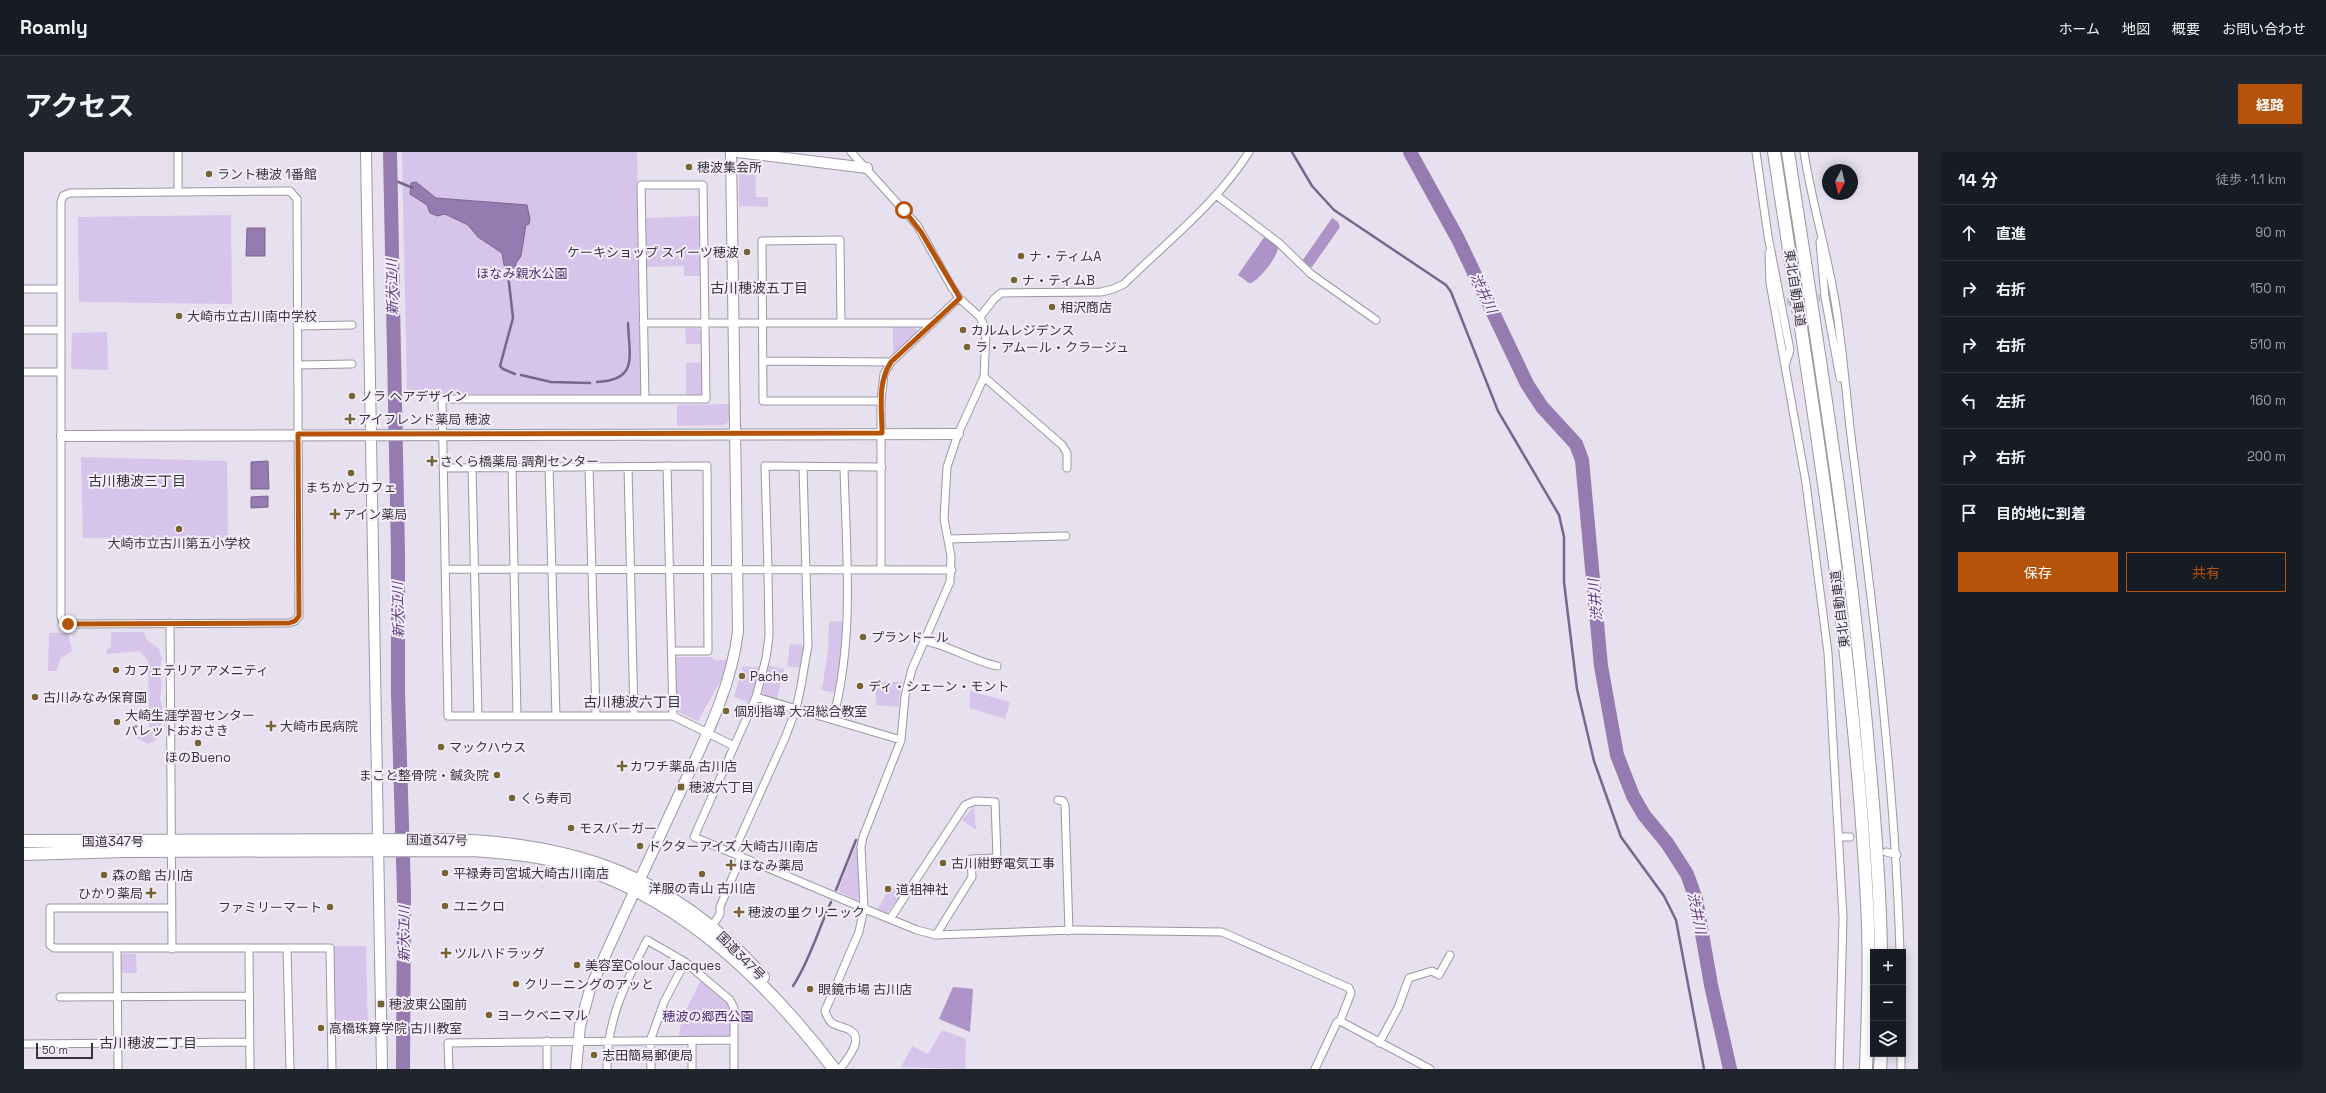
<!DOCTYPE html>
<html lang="ja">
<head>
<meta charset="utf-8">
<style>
  body { margin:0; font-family:"Space Grotesk","Noto Sans JP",sans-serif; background:#20242c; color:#f1f3f6 }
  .controls { position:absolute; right:12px; bottom:12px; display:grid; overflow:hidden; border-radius:0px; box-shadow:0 2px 10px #0003 }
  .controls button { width:36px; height:36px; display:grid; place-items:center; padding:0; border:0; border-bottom:1px solid #363941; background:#171b24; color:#f1f3f6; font:20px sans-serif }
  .compass { position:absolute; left:1798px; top:12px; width:36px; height:36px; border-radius:50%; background:#171b24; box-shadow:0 2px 10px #0003; rotate:187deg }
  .scale { position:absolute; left:12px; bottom:10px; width:57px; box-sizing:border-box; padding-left:4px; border:2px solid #37343a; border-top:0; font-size:11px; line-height:14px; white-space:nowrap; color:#37343a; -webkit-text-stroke:3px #f4eefb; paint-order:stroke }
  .stop { position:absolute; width:12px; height:12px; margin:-9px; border:3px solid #b45309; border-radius:50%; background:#fff }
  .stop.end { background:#b45309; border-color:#fff; box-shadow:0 1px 4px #0008 }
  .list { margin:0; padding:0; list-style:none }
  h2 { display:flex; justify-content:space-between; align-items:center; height:52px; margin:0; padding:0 16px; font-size:17px }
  h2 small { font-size:13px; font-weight:400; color:#9ea1a6 }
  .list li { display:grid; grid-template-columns:26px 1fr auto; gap:12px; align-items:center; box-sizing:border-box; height:56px; padding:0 16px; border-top:1px solid #363941 }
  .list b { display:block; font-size:15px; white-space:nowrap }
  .list em { font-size:13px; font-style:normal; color:#9ea1a6 }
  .actions { display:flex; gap:8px; padding:12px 16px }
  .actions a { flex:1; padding:9px 0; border:1px solid #b45309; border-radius:0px; text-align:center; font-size:14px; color:#b45309 }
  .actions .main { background:#b45309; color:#fff }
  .icon { flex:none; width:22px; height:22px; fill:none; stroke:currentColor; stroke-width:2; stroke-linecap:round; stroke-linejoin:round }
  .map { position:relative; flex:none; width:1894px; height:917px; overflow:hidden; border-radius:0px }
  header { display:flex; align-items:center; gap:24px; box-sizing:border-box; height:56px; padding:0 20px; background:#171b24; border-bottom:1px solid #363941 }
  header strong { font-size:19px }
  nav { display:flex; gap:22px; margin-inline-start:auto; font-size:14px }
  .intro { display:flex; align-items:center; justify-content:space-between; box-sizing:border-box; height:96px; padding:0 24px }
  h1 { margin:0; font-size:28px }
  .button { padding:10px 18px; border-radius:0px; background:#b45309; color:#fff; font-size:14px; font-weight:700 }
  main { display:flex; gap:24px; padding:0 24px }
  aside { flex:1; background:#171b24; border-radius:0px; box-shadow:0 2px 10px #0003 }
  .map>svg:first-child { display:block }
  .green { fill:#d7c4eb }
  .forest { fill:#ae93c8 }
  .water { fill:#957baf; stroke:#79668c }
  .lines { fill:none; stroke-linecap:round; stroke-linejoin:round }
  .stream { stroke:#79668c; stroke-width:2.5 }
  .river { stroke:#957baf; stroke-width:14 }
  .street-tunnel { stroke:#c4beca; stroke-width:7; stroke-dasharray:7 3.5; stroke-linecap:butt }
  .street-casing { stroke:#9c97a3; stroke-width:9 }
  .secondary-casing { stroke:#9c97a3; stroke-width:12 }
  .highway-casing { stroke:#9c97a3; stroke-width:14 }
  .street { stroke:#fff; stroke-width:7 }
  .secondary { stroke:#fff; stroke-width:10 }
  .highway { stroke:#fff; stroke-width:12 }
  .route { stroke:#b45309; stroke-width:5 }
  .poi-dot { fill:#776231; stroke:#f4eefb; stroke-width:1.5 }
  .labels { text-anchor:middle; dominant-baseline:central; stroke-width:4; stroke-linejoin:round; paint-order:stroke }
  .poi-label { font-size:13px; fill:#37343a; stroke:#f4eefb; text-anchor:start }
  .park-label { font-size:13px; fill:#4e2a6b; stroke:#f4eefb }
  .street-label { font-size:13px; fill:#37343a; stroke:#f4eefb }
  .water-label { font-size:14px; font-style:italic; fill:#603c7f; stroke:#f4eefb }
  .neighbourhood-label { font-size:14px; fill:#37343a; stroke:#f4eefb }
</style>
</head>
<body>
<header>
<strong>Roamly</strong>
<nav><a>ホーム</a><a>地図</a><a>概要</a><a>お問い合わせ</a></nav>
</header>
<div class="intro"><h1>アクセス</h1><a class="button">経路</a></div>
<main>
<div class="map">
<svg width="1894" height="917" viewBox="0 0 1894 917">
  <rect width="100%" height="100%" fill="#e7e0ee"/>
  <path class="green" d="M378,0H613L617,243L383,242Z
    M719,13L731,14L732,45H744V55L715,54V17Z
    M207,63L208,152L55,150L54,65Z
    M675,64L677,124H660V114L622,115L621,66Z
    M869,175H891L894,181L869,204Z
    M661,176H673L678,180L677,192H662Z
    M83,180L84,218L47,217L48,181Z
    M679,210V240L675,244H662V211Z
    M705,252V269L701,273L653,274V253Z
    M57,305L203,309L204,386H59Z
    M819,469L820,484L812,541L798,538L804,498L805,470Z
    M87,480H120L123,488L135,497L138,507L135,521L138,531L136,548L138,553L139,564L132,588L124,592L113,586L117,582L125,581L124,509L116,499L83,502L82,498L87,495Z
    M25,481H44L48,499L37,506L32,519H24Z
    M766,492L780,493L777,516L763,514Z
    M652,505H688L690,508H703L697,528L674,569L653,559Z
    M719,514L737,516L726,551L710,545Z
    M744,514L760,517L753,547L740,544L738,539Z
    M852,530H878L874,555L852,553Z
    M946,539L986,550L981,567L946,556Z
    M950,654L952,678L938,668Z
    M833,691L836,745L833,748L814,739Z
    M867,734L878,742L862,762L853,758Z
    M308,794H342L344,880L310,881Z
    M99,802H112L113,821H95V806Z
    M677,828L707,855L709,881L704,887H654L658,866Z
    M918,878L942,887L941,917L877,915L888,894L904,902Z"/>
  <path class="forest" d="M1308,66L1314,70L1316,75L1288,115L1282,114L1278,109Z
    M1241,84L1254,94C1256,102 1233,132 1225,131L1214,123Z
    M929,835L949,837L946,880L915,867Z"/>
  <path class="water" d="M392,30L412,46L503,53L506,67L505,72L502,73L497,104L492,111L490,124H482L478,101L454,85L444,73L421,62L413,64L406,61L403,53L386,42L387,31Z
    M223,76H241V104H222Z
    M244,309L245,337H227V310Z
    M244,344V355L227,356V345Z"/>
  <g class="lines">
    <path class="stream" d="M1268,0L1288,34L1310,58L1422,133L1427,140L1474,259L1535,363L1540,385V430L1553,537L1570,609L1597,685L1640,744L1652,768L1680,917
      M367,27L389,36
      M484,122L489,166L476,214L479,217L491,222
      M497,223L527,230L566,231
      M573,230C615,228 605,204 604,171
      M812,738L832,688
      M769,834C786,808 794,778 807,750"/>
    <path class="river" d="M366,0L374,401V541L380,741L379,917
      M1386,0L1434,87L1503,232L1518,255L1552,292L1558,308L1577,514L1593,603L1609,644L1620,663L1643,691L1663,722L1672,747L1687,833L1706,917"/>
    <path class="street-tunnel" d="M1763,150L1796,146"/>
    <g class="street-casing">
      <path id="street" d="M1732,0L1744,84L1766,198L1761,214L1782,331L1804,501L1819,766L1815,917
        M1780,0C1788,52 1804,103 1812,155C1820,205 1823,257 1830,308C1851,472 1871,635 1876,800
        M266,39L273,47L275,464L271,469L265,471L43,472L39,470L37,465V50L39,44L46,41Z
        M154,40V0
        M1192,43L1255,91L1287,122L1352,168
        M1796,90L1801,145L1816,226
        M1745,101L1746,131L1761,214
        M0,137H36
        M956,165L970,147L977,141L1077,140L1089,137L1100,132C1143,90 1193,51 1225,0
        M817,170L816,88L738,89L739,249H857
        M619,171H907
        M273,174L328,173
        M0,178H36
        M739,209L867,210
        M274,213L328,212
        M0,220H37
        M960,225L1038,293L1043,301V316
        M621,247L617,33H679L682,247C594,247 506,247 418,247L424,564H649L710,594
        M643,314L649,564
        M525,315L532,564
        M565,315L572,563
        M604,315L610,563
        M858,315L741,314L744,418L745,484L742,506L732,545L670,685L851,761L893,778L912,783L1050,778L1198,780L1325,836L1327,841L1316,869L1406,917
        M419,316L683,314L684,499H648
        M448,316L454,564
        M488,316L493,564
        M924,387L1042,384
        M421,417L928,418
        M857,418V249L860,222L867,210L935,146
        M146,471L148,797
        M900,489C923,492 948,509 973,514
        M732,545L877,588
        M809,567C831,485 822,398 820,315
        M1034,648L1039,649L1041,653L1045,779
        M1816,685H1826
        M1862,700L1873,703
        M709,701L761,586L772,557L777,534L784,493L779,315
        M147,756H26V793L30,796H306L308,917
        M866,767L941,653L951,649L971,650L973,706L947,707L948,725L912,783
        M687,776L696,762V755L717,705
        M93,797L94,917
        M225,797L226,917
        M263,797L266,917
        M36,845L225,844
        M523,889V917
        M668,889V917
        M1355,891L1374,856L1385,826L1408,819L1415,823L1426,803
        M0,892L226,890
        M1877,902V917
        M425,917L424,891L710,888
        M583,917C582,869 602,830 623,788L661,810L706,848L710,856V917
        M627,917L626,889L640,850L661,810
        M816,917C824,906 844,883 821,876C809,872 806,873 801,859L835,780L840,756L837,695L839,685L877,588L881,544L888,517L926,430L927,404L920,367L923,315L934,282L960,225L962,179L956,165L935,146L927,134L893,73L827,0
        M1291,917L1313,870L1316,869"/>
    </g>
    <g class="secondary-casing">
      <path id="secondary" d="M342,0L358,917
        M713,0L843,16
        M38,284L934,282
        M552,917L556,874L566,837C594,774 624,710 653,647C678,592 707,539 714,479L707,0"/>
    </g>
    <g class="highway-casing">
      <path id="highway" d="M1750,0C1788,249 1830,498 1843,750C1846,805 1844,862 1842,917
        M1764,0C1795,202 1828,403 1845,606C1851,671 1856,735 1857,800
        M0,689L423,688C553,691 651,726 739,825
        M0,702L102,699L448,698C480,700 511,703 541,711C653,741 742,827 810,917
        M1856,917L1857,902"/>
    </g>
    <use href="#street" class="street"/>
    <use href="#secondary" class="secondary"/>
    <use href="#highway" class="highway"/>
  </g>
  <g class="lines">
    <path class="route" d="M44,472L265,471L271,469L275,464L274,282L858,281C858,257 853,231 867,210L936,146L897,80L880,58"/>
  </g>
  <g class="poi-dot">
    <circle cx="665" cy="15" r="4"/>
    <circle cx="185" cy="22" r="4"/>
    <circle cx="723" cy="100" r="4"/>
    <circle cx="997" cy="104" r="4"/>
    <circle cx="990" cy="128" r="4"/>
    <circle cx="1028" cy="155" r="4"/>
    <circle cx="155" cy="164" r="4"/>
    <circle cx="939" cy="178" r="4"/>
    <circle cx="943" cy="195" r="4"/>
    <circle cx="328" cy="244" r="4"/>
    <path d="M324 261h4v4h4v4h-4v4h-4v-4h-4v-4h4z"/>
    <path d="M406 303h4v4h4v4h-4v4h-4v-4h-4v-4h4z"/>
    <circle cx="327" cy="321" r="4"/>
    <path d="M309 356h4v4h4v4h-4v4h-4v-4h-4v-4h4z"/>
    <circle cx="155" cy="377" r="4"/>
    <circle cx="839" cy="485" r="4"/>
    <circle cx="92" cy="518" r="4"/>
    <circle cx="718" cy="524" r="4"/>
    <circle cx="836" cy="534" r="4"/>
    <circle cx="11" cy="545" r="4"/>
    <circle cx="702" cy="559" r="4"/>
    <circle cx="93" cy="570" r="4"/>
    <path d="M245 568h4v4h4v4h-4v4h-4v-4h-4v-4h4z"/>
    <circle cx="174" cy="591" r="4"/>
    <circle cx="417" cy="595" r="4"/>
    <path d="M596 608h4v4h4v4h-4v4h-4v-4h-4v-4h4z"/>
    <circle cx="473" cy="623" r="4"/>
    <rect x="653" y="631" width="8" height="8" rx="2"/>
    <circle cx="488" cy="646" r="4"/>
    <circle cx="547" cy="676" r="4"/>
    <circle cx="616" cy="694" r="4"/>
    <circle cx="919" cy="711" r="4"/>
    <path d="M705 707h4v4h4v4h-4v4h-4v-4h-4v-4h4z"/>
    <circle cx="421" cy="721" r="4"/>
    <circle cx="678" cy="722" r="4"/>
    <circle cx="80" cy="723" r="4"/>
    <circle cx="864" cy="737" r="4"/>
    <path d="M125 735h4v4h4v4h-4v4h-4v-4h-4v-4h4z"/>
    <circle cx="421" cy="754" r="4"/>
    <circle cx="306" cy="755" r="4"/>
    <path d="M713 754h4v4h4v4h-4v4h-4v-4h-4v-4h4z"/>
    <path d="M420 795h4v4h4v4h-4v4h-4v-4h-4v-4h4z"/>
    <circle cx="553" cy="813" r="4"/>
    <circle cx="492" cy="832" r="4"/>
    <circle cx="786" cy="837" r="4"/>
    <rect x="353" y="848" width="8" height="8" rx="2"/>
    <circle cx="465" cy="863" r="4"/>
    <circle cx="297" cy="876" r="4"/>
    <circle cx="570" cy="903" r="4"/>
  </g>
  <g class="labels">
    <g class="poi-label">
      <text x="673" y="15">穂波集会所</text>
      <text x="193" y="22">ラント穂波 1番館</text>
      <text x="715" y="100" text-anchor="end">ケーキショップ スイーツ穂波</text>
      <text x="1005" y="104">ナ・ティムA</text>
      <text x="998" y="128">ナ・ティムB</text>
      <text x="1036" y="155">相沢商店</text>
      <text x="163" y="164">大崎市立古川南中学校</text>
      <text x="947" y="178">カルムレジデンス</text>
      <text x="951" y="195">ラ・アムール・クラージュ</text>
      <text x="336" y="244">ノラ ヘアデザイン</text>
      <text x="334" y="267">アイフレンド薬局 穂波</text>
      <text x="416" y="309">さくら橋薬局 調剤センター</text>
      <text x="327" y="335" text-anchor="middle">まちかどカフェ</text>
      <text x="319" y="362">アイン薬局</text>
      <text x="155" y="391" text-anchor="middle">大崎市立古川第五小学校</text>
      <text x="847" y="485">プランドール</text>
      <text x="100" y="518">カフェテリア アメニティ</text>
      <text x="726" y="524">Pache</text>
      <text x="844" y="534">ディ・シェーン・モント</text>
      <text x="19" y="545">古川みなみ保育園</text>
      <text x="710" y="559">個別指導 大沼総合教室</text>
      <text x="101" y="563">大崎生涯学習センター<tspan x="101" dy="15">パレットおおさき</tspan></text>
      <text x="256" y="574">大崎市民病院</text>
      <text x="425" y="595">マックハウス</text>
      <text x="174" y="605" text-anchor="middle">ほのBueno</text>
      <text x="606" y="614">カワチ薬品 古川店</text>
      <text x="465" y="623" text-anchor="end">まこと整骨院・鍼灸院</text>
      <text x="665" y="635">穂波六丁目</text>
      <text x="496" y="646">くら寿司</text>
      <text x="555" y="676">モスバーガー</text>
      <text x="624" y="694">ドクターアイズ 大崎古川南店</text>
      <text x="927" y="711">古川紺野電気工事</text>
      <text x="715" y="713">ほなみ薬局</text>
      <text x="429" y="721">平禄寿司宮城大崎古川南店</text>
      <text x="88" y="723">森の館 古川店</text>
      <text x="678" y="736" text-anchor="middle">洋服の青山 古川店</text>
      <text x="872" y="737">道祖神社</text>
      <text x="119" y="741" text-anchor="end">ひかり薬局</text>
      <text x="429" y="754">ユニクロ</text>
      <text x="298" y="755" text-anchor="end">ファミリーマート</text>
      <text x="724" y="760">穂波の里クリニック</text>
      <text x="430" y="801">ツルハドラッグ</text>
      <text x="561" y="813">美容室Colour Jacques</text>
      <text x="500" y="832">クリーニングのアッと</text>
      <text x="794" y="837">眼鏡市場 古川店</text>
      <text x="365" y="852">穂波東公園前</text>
      <text x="473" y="863">ヨークベニマル</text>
      <text x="305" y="876">高橋珠算学院 古川教室</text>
      <text x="578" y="903">志田簡易郵便局</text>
    </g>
    <g class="park-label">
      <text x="498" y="121">ほなみ親水公園</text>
      <text x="684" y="864">穂波の郷西公園</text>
    </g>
    <g class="street-label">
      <text transform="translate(1771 136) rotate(81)">東北自動車道</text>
      <text transform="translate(1816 457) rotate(-97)">東北自動車道</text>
      <text transform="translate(413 688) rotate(1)">国道347号</text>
      <text x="89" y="689">国道347号</text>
      <text transform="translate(717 804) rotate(45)">国道347号</text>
    </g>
    <g class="water-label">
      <text transform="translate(368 135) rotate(-91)">新大江川</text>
      <text transform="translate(1460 141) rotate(65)">渋井川</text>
      <text transform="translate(1571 448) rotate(-95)">渋井川</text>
      <text transform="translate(374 458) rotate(-91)">新大江川</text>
      <text transform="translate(1673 761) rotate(78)">渋井川</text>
      <text transform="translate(380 782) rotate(-90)">新大江川</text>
    </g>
    <g class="neighbourhood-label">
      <text x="735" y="136">古川穂波五丁目</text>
      <text x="113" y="329">古川穂波三丁目</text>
      <text x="608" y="550">古川穂波六丁目</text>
      <text x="124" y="891">古川穂波二丁目</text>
    </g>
  </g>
</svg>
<div class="controls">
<button>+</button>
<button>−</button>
<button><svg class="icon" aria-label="layers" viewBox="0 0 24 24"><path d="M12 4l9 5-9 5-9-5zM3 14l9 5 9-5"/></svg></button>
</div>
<svg class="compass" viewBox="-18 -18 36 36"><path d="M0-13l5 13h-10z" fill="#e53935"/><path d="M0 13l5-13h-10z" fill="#9ea1a6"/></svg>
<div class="scale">50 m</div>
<div class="stop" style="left:880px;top:58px"></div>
<div class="stop end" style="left:44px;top:472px"></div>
</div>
<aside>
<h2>14 分<small>徒歩 · 1.1 km</small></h2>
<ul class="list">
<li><svg class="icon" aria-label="ahead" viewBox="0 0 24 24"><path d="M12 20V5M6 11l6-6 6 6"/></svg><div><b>直進</b></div><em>90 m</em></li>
<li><svg class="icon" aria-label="right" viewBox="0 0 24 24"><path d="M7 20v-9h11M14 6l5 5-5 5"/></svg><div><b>右折</b></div><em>150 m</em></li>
<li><svg class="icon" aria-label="right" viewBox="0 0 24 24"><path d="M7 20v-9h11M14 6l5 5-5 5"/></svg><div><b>右折</b></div><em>510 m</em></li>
<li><svg class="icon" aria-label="left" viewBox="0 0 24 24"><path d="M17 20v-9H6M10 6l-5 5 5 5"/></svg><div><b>左折</b></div><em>160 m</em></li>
<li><svg class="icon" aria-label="right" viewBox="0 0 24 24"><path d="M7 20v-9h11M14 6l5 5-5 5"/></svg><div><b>右折</b></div><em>200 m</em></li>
<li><svg class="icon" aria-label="arrive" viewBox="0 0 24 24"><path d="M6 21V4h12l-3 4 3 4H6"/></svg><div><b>目的地に到着</b></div></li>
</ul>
<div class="actions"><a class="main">保存</a><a>共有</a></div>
</aside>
</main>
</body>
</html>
